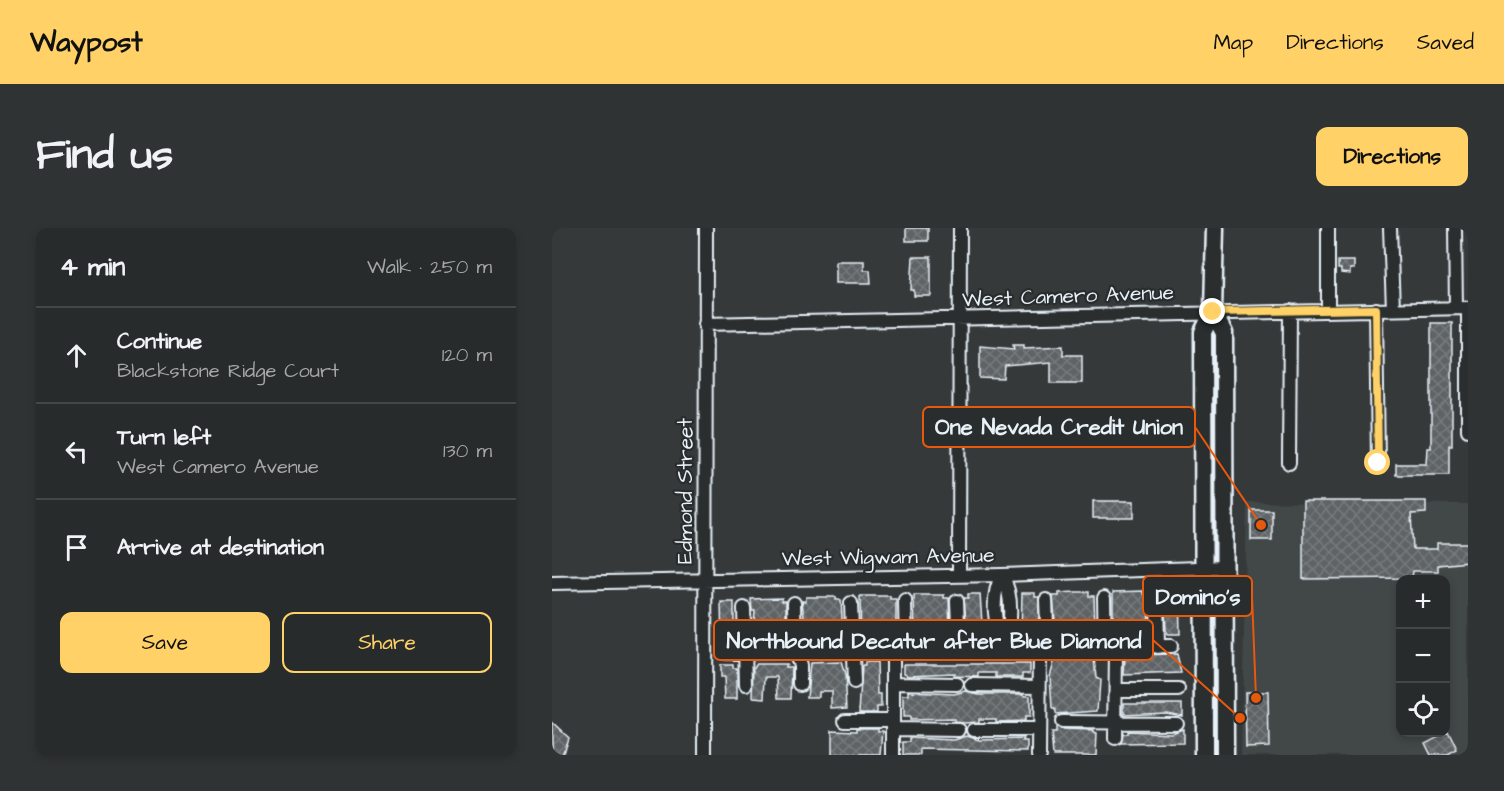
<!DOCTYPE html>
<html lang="en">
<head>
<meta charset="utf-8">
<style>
  body { margin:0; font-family:"Architects Daughter",sans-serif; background:#303334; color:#f1f3f6 }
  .controls { position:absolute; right:18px; bottom:18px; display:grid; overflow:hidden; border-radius:12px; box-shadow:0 3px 9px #0003 }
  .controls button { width:54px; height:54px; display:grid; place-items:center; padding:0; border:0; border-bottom:2px solid #444748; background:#282b2c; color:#f1f3f6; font:30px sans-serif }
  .stop { position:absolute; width:18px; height:18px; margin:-14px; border:4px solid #ffd166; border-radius:50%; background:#fff }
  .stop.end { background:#ffd166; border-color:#fff; box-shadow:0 2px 6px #0008 }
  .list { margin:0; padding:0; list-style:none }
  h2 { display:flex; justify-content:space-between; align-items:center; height:78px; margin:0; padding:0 24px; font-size:26px }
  h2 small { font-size:20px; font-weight:400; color:#a5a7a9 }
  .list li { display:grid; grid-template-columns:39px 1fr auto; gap:18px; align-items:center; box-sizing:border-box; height:96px; padding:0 24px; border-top:2px solid #444748 }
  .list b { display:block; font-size:22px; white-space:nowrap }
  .list p { margin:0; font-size:20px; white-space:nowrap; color:#a5a7a9 }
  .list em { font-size:20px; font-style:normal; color:#a5a7a9 }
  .actions { display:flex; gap:12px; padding:18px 24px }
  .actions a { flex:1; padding:14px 0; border:2px solid #ffd166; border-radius:12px; text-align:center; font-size:21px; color:#ffd166 }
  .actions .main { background:#ffd166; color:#111 }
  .icon { flex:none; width:33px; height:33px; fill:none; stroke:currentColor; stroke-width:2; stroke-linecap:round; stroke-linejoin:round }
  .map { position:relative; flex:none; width:916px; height:527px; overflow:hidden; border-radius:12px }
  header { display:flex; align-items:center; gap:36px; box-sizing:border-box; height:84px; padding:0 30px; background:#ffd166; color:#111 }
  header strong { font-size:28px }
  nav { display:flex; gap:33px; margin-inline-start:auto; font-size:21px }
  .intro { display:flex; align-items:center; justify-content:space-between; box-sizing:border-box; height:144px; padding:0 36px }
  h1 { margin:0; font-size:42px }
  .button { padding:15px 27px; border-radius:12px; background:#ffd166; color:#111; font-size:21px; font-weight:700 }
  main { display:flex; gap:36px; padding:0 36px }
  aside { flex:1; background:#282b2c; border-radius:12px; box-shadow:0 3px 9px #0003 }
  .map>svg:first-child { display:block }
  .built { fill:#424647; fill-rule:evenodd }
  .building { fill:url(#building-cross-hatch); stroke:#e8f1f8; stroke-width:1.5 }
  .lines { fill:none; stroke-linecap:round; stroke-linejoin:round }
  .minor-casing { stroke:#e8f1f8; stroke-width:16 }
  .major-casing { stroke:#e8f1f8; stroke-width:21 }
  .minor { stroke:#2a2d2e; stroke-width:12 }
  .major { stroke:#2a2d2e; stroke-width:16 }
  .route { stroke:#ffd166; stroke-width:8 }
  .labels { text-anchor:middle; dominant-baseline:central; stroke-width:4.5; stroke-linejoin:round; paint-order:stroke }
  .street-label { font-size:21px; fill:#e8f1f8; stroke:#2a2d2e }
  .leader { fill:none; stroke:#e8590c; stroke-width:2 }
  .callout-dot { fill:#e8590c; stroke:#2a2d2e; stroke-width:2 }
  .callout { fill:#2a2d2e; stroke:#e8590c; stroke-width:2 }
  .callout-label { font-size:22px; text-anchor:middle; font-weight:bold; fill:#e8f1f8 }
</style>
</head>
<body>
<header>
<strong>Waypost</strong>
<nav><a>Map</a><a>Directions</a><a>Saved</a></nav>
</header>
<div class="intro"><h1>Find us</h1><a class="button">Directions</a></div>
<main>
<aside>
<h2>4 min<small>Walk · 250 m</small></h2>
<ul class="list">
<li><svg class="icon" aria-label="ahead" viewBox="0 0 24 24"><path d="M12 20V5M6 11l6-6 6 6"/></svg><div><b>Continue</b><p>Blackstone Ridge Court</p></div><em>120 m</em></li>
<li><svg class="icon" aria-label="left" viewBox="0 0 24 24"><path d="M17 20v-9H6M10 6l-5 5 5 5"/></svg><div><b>Turn left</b><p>West Camero Avenue</p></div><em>130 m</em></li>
<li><svg class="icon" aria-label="arrive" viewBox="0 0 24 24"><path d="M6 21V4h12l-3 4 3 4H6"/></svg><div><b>Arrive at destination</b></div></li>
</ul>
<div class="actions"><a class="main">Save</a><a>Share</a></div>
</aside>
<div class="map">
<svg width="916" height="527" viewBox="0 0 916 527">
  <defs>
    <pattern id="building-cross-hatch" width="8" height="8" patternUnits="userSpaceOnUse" patternTransform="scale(1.5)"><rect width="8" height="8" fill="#5f6365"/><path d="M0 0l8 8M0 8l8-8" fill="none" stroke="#767a7c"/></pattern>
  </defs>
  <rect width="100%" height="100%" fill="#35393a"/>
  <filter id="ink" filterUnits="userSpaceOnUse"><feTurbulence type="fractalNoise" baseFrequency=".0167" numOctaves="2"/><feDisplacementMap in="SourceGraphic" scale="12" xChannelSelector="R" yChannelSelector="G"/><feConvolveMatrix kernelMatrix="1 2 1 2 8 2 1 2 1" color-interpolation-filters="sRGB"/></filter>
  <g filter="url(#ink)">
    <path class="built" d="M695,274L916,276V527H689ZM848,352H894V505H848Z"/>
    <path class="building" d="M354,0H376V13H354Z
      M361,29H379V68H362V62H359Z
      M284,33H312V42H318L319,55H284Z
      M786,33H802V41H798V46L789,45V41H786Z
      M879,95H900V217H897V247H844V236H875L876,220H879Z
      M461,117H472V120L511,118V127H530V155H499V134L453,138L452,151L428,150V118L462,121Z
      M541,273H582V290H541Z
      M751,273H874V285L859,286L861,321H885V315H916V334L886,337V343H861L860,350L751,351Z
      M699,282H720V312H699Z
      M615,362H627L628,406H616L614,402L612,366H615Z
      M591,363V366H596L597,403H592V407H561V364Z
      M524,364H537V368H542L543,404H538V408H508V405H504L501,368H507V365Z
      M470,365H483V369H487V406H481V409H469Z
      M416,366H428L431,410H420V406H415L412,370H416Z
      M362,367H392V370H397L398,406H393V410L363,411Z
      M308,368H338V371H344V408H339V411L309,412Z
      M254,369H284V372H289L291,408L285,409V413H255L250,373H254Z
      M230,370V373H234V409L231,410V413L204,414V409H201L203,383H200L199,371Z
      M169,374H182V415H170Z
      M625,426L629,445L572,447L573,427Z
      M542,429L544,450L548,452L546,483L503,486V481H500L498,448L503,430Z
      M289,434L293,447L295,479L280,480V463H267V469H255L258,435Z
      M313,434H325L326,467H329V479H325V484H307L310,438H313Z
      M204,436H235L234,439H240L239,470H227L226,449H214L213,471L201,470L202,440Z
      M352,436H478V445H471V449H444V445H427V449L402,448V445L357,447L352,445Z
      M168,437H181V440H185V471H173L172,449H168Z
      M414,463L427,466H472V468H477V489H472V493L444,494V491H427V494L413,495L402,494V491L357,492V489H351V468H357V464L402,466Z
      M693,464H716L717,518L694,519Z
      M572,475H630V487L613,484L572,486Z
      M0,494L16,509L10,527H0Z
      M503,499L509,502L541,503V505L545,506L544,527H501L499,505H503Z
      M305,500H326V503H331L329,527H280V502L305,503Z
      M631,501V515L569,516L571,506H575V503L619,505Z
      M896,503L905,522L896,527H879L873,515Z
      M415,508L427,512L472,511L471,514H476V523L369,521V527H351V514H358V510L402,512Z"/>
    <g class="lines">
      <g class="minor-casing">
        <path id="minor" d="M776,0V82
          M838,0L841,81
          M903,0L904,80
          M916,80V202
          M824,81L826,235
          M153,96L916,80
          M737,235L738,83
          M407,347L408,0
          M450,347C438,369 442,399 453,421
          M450,347C462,367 459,399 453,421
          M0,355L450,347L673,339
          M552,370L553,420
          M605,370L606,419
          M353,372L354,423
          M494,372L496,421
          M405,373L407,422
          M242,375L243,424L248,437V456
          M299,375L302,455
          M192,380L194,457
          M341,423V527
          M174,425L619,418
          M341,455L405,456
          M420,457L487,458
          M564,462H627
          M293,492H341
          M509,494L624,495
          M341,501L407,502
          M422,502H487
          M563,511L564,420
          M153,527L154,0
          M487,527L488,421"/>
      </g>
      <g class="major-casing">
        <path id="major" d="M661,84L672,105L673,527
          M652,527L651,104L661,84L663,0"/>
      </g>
      <use href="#minor" class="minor"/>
      <use href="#major" class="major"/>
    </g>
  </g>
  <g class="lines" filter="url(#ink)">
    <path class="route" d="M661,84L824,81L826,235"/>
  </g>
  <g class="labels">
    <g class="street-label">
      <text transform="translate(516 68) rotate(-2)">West Camero Avenue</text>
      <text transform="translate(133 263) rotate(-90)">Edmond Street</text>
      <text transform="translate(336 329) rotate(-1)">West Wigwam Avenue</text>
    </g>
  </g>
  <path class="leader" d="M709 297L643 199M704 470L700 368M688 490L601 412"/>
  <g class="callout-dot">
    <circle cx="709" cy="297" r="6"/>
    <circle cx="704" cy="470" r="6"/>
    <circle cx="688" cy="490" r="6"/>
  </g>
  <g class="callout">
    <rect x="371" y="179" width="272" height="40" rx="6"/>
    <rect x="591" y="348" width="109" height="40" rx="6"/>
    <rect x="162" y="392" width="439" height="40" rx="6"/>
  </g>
  <g class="callout-label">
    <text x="507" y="206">One Nevada Credit Union</text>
    <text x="646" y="376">Domino's</text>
    <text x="382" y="420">Northbound Decatur after Blue Diamond</text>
  </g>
</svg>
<div class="controls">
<button>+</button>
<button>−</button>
<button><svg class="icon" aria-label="locate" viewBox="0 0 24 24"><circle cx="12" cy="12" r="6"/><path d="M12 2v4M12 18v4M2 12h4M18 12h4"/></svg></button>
</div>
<div class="stop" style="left:826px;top:235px"></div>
<div class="stop end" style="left:661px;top:84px"></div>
</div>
</main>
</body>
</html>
